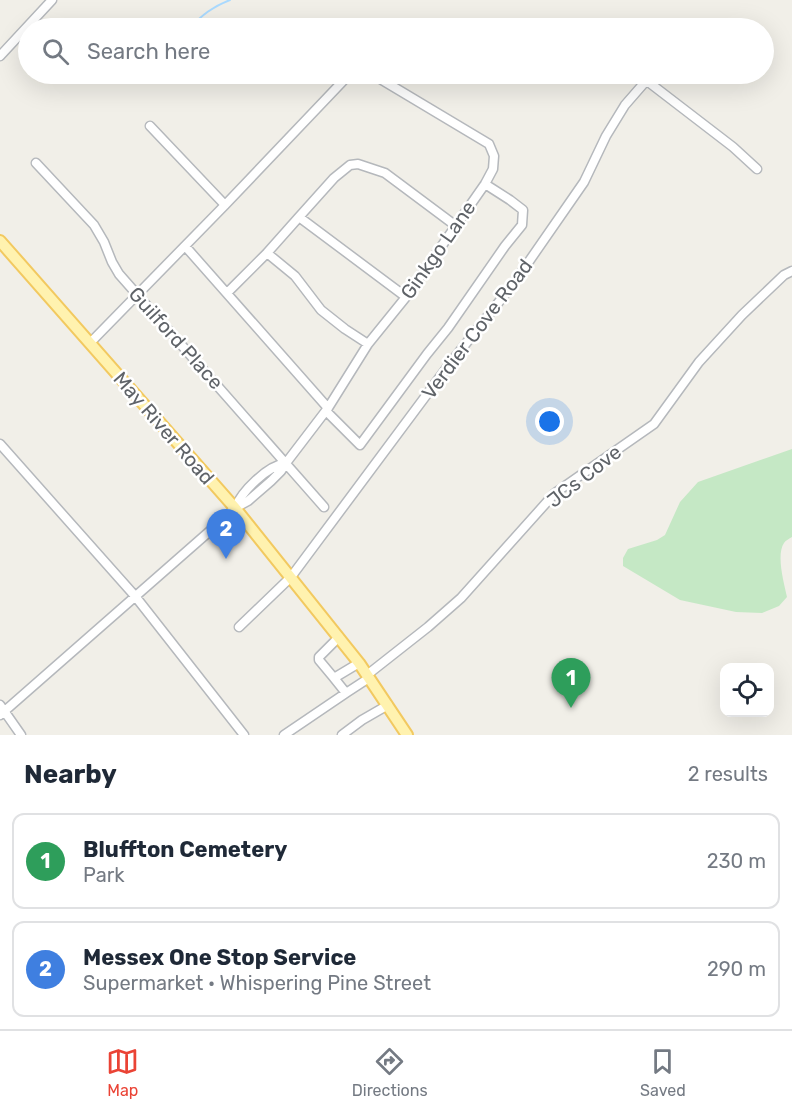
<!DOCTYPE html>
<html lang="en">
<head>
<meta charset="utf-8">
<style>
  body { margin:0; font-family:Rubik,sans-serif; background:#f6f6f7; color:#1f2937 }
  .controls { position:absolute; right:18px; bottom:18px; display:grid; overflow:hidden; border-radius:12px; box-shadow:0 6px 24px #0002 }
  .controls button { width:54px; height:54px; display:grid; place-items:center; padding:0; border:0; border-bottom:2px solid #e0e1e3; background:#fff; color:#1f2937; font:30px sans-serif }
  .you { position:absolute; left:550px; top:422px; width:21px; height:21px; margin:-15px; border:4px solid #fff; border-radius:50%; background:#1a73e8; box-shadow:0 0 0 9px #1a73e833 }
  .badge { display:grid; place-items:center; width:39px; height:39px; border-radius:50%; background:#ea4335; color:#fff; font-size:20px; font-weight:700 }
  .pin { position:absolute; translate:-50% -50px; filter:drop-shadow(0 2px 3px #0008) }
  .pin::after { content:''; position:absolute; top:32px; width:21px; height:18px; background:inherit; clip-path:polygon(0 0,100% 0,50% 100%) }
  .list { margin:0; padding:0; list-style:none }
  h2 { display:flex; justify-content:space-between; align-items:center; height:78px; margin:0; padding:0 24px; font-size:26px }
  h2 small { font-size:20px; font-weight:400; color:#747a83 }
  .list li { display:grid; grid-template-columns:39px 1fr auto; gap:18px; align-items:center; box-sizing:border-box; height:96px; margin:0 12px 12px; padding:0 12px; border:2px solid #e0e1e3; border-radius:12px }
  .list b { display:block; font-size:22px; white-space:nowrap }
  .list p { margin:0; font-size:20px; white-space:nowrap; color:#747a83 }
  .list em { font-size:20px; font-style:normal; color:#747a83 }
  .icon { flex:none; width:33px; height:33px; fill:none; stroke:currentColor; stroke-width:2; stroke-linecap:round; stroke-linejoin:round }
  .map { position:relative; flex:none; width:792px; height:735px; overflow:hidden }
  .search { position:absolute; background:#fff; box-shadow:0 6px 24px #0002; left:18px; right:18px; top:18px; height:66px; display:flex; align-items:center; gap:15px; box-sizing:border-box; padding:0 21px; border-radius:33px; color:#747a83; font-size:22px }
  .sheet { height:294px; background:#fff }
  nav { display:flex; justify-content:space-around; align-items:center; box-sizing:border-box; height:84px; border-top:2px solid #e0e1e3; background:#fff; font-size:16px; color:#747a83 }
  nav a { display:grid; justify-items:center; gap:3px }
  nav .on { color:#ea4335 }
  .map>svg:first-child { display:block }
  .green { fill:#c5e8c5 }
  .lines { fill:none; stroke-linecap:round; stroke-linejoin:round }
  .stream { stroke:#aadaff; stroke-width:2 }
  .minor-casing { stroke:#b5b8bc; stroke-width:11 }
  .major-casing { stroke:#f2c960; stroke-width:14 }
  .minor { stroke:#fff; stroke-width:8 }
  .major { stroke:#fff2af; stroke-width:10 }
  .labels { text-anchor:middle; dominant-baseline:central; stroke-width:5; stroke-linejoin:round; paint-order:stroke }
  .street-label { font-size:20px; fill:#5f6368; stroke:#fff }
</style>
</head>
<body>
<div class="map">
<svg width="792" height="735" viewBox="0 0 792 735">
  <rect width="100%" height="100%" fill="#f1efe8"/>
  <path class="green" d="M792,449V537C789,539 786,540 784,543C776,555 784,583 787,597L779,606L762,613L736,612L680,600L623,566V558L628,549L657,540L665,535L680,502L698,482Z"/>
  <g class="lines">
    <path class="stream" d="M190,28C202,15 212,7 230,0"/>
    <g class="minor-casing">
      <path id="minor" d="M688,28L690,26
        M0,56L52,0
        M480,74L492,76L497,74
        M638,74L733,147L757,169
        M150,126L225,205
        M36,163L94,225L104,242L112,262L119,274L324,507
        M299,217L334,178L350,165L358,164L385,173L456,226
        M185,246L328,408
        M267,253L295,276L321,310L345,329L368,344
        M227,293L267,253L299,217L406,297
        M90,343L225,205L344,80L353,74
        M326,411L360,445L427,354L448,328L505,246L522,225L523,210L510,200L485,184
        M0,444L135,596L244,735
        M286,463L328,408L368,344L406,297L485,184L493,169L494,156L489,144L372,74
        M239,627L291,577L448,366L514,283L584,182L606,136L625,105L652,74
        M339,637L319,657V660L334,678L359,663
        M367,675L428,627L461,598L555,493L654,424L699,362L742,315L784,275L792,271
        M334,678L346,693L369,678
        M0,705L21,735
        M0,715L211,530L235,508L248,501L271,481L281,471L286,463C267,466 242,491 235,508
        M284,735L346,693
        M342,735L362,720L388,705"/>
    </g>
    <g class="major-casing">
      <path id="major" d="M0,241L235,508L359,663L407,735"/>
    </g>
    <use href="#minor" class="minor"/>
    <use href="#major" class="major"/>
  </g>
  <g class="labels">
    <g class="street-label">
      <text transform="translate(438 250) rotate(-55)">Ginkgo Lane</text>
      <text transform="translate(477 329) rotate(-53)">Verdier Cove Road</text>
      <text transform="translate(176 338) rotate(48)">Guilford Place</text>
      <text transform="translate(164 428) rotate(49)">May River Road</text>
      <text transform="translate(584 476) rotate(-38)">JCs Cove</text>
    </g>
  </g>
</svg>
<div class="controls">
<button><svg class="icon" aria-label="locate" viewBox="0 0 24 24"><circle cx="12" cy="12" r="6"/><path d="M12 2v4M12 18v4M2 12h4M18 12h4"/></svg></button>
</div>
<div class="you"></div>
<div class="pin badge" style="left:571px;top:708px;background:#2e9e5b">1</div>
<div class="pin badge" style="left:226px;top:559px;background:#3f7fe0">2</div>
<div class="search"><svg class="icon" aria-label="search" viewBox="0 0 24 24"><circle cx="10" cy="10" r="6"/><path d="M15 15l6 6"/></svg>Search here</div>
</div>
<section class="sheet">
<h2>Nearby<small>2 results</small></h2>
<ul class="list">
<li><span class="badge" style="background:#2e9e5b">1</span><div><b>Bluffton Cemetery</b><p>Park</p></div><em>230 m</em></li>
<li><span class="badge" style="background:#3f7fe0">2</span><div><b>Messex One Stop Service</b><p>Supermarket · Whispering Pine Street</p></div><em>290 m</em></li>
</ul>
</section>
<nav>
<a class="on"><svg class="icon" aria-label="map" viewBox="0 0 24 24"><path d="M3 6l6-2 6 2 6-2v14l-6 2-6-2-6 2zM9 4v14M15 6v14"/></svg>Map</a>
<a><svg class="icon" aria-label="directions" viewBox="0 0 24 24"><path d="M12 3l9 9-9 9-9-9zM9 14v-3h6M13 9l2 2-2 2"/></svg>Directions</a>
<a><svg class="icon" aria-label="saved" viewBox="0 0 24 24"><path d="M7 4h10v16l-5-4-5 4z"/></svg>Saved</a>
</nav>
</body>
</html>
